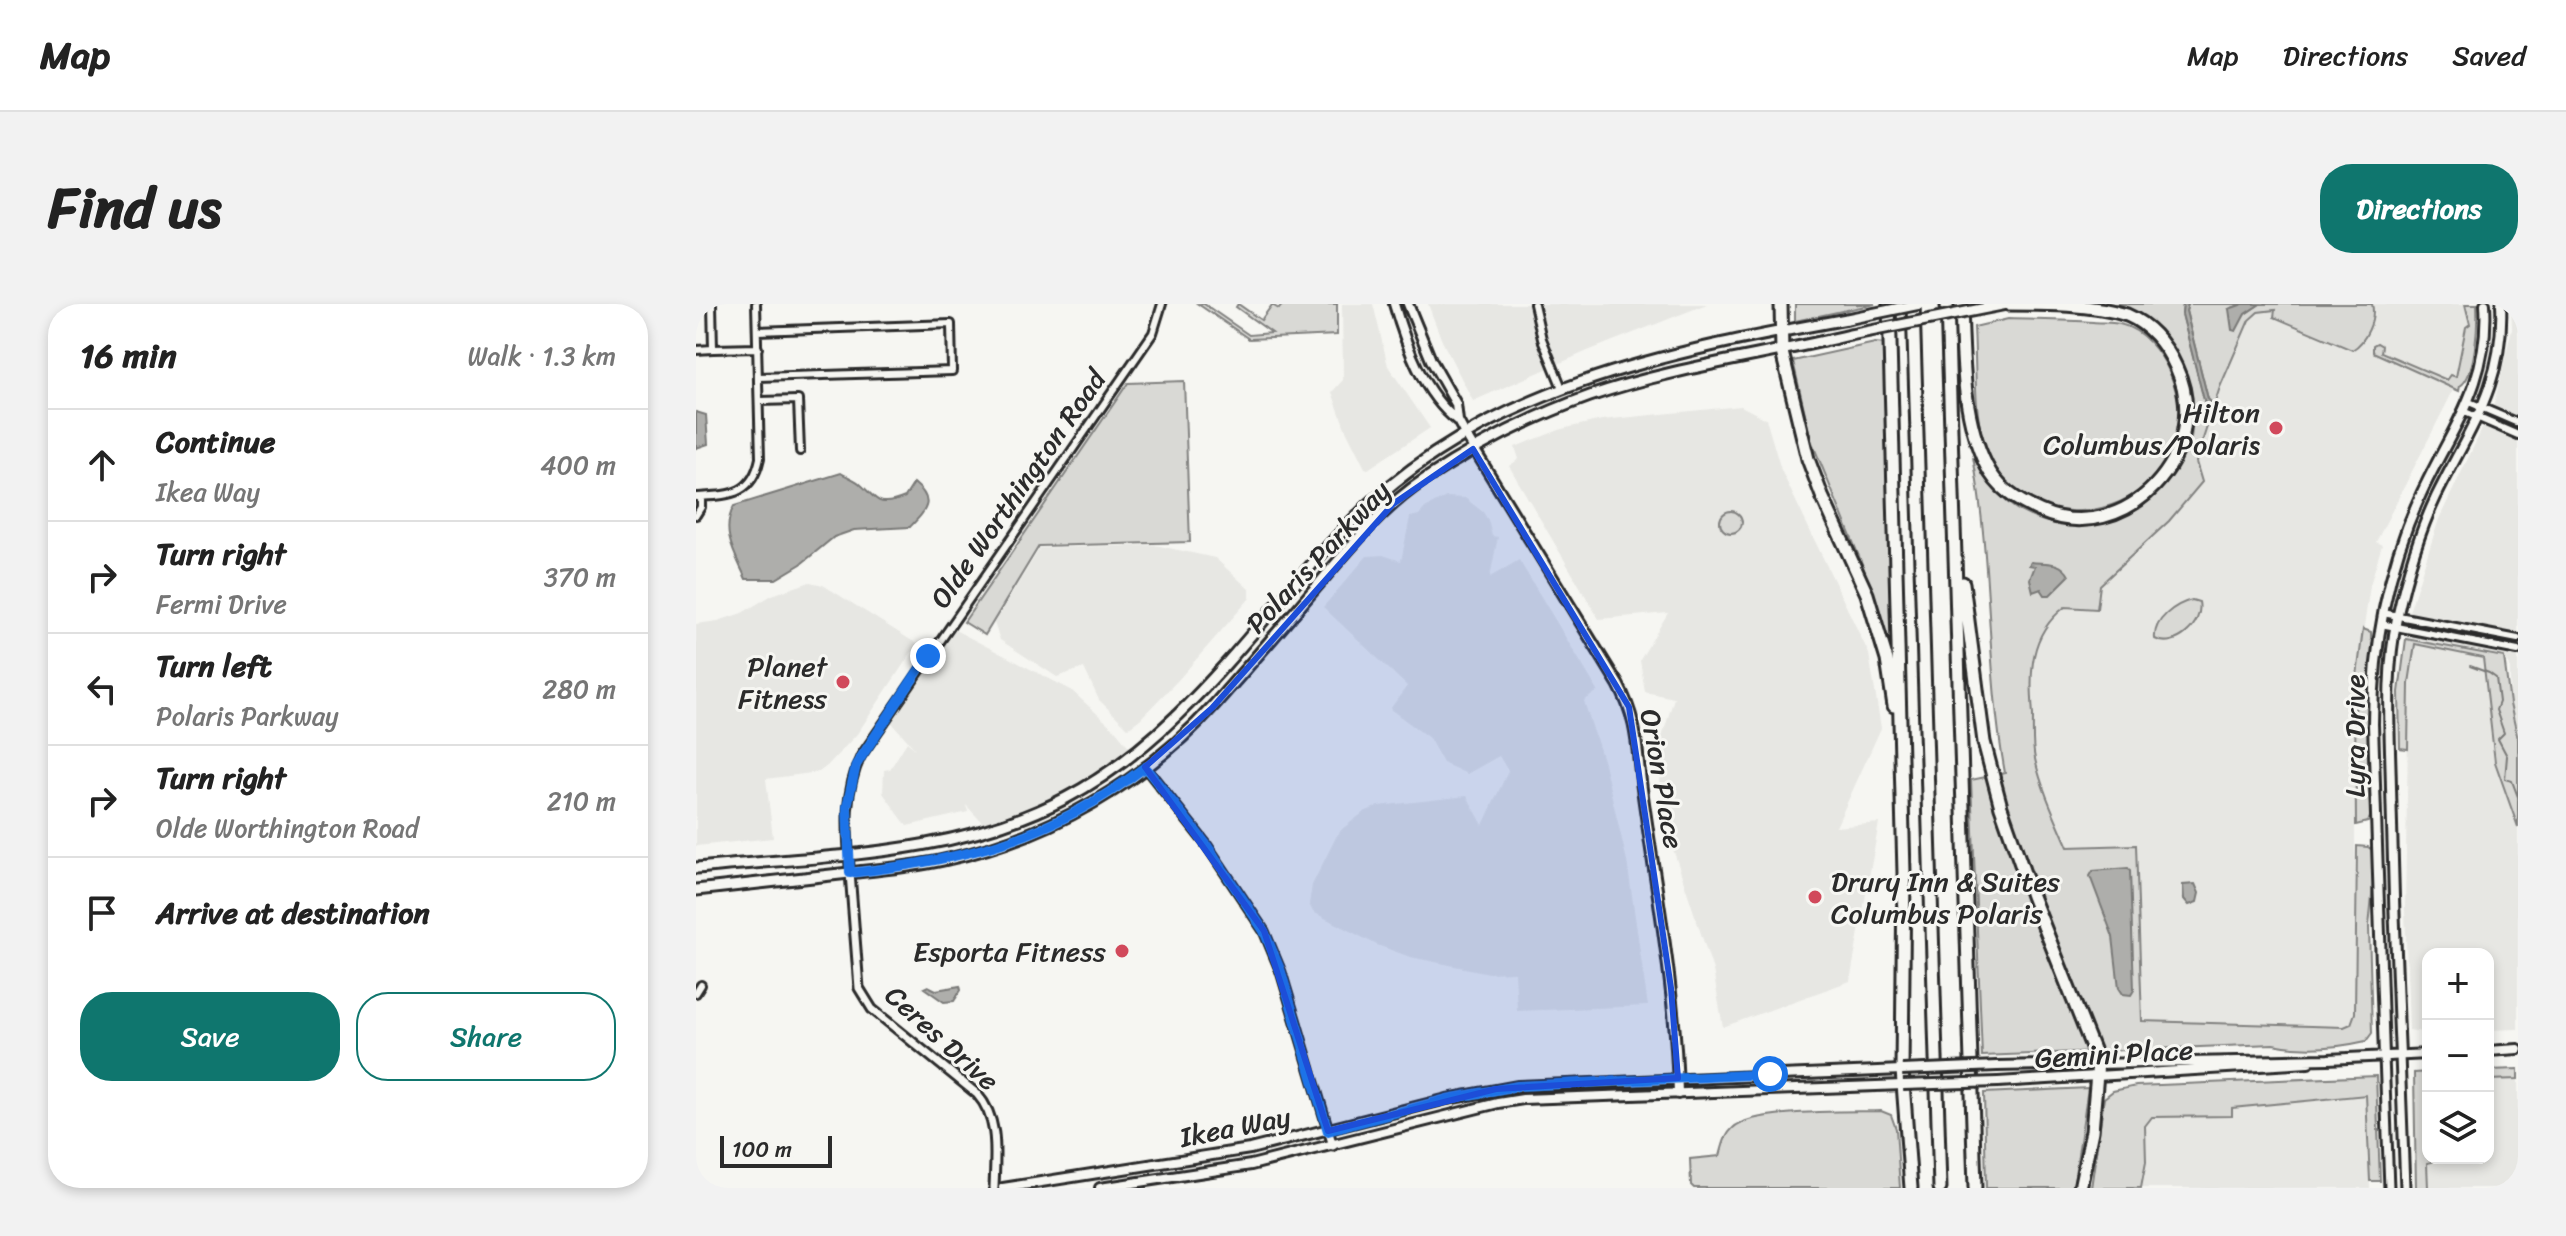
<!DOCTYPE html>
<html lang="en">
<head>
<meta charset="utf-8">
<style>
  body { margin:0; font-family:Sriracha,sans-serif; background:#f2f2f2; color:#222 }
  .controls { position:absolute; right:24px; bottom:24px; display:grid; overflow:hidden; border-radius:16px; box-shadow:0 4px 12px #0003 }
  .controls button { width:72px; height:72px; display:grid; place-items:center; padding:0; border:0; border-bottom:2px solid #e0e0e0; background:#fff; color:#222; font:40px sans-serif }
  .scale { position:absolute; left:24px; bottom:20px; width:112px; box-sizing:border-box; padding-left:8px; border:4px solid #2b2b2b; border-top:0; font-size:22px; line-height:28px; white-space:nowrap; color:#2b2b2b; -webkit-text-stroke:6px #f6f6f2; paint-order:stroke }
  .stop { position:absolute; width:24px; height:24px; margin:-18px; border:6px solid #1a73e8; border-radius:50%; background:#fff }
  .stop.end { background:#1a73e8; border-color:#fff; box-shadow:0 2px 8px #0008 }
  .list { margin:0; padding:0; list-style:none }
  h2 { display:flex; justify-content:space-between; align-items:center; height:104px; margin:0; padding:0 32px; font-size:34px }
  h2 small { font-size:26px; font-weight:400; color:#767676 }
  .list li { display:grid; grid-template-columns:52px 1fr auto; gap:24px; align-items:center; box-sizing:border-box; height:112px; padding:0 32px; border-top:2px solid #e0e0e0 }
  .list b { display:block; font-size:30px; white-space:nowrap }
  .list p { margin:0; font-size:26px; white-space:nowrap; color:#767676 }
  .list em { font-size:26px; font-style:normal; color:#767676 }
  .actions { display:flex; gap:16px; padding:24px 32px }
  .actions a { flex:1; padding:18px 0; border:2px solid #0f766e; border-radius:32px; text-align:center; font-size:28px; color:#0f766e }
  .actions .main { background:#0f766e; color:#fff }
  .icon { flex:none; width:44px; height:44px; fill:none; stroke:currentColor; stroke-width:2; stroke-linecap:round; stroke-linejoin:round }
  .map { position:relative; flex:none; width:1822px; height:884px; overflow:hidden; border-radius:32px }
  header { display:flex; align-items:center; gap:48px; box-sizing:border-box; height:112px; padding:0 40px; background:#fff; border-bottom:2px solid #e0e0e0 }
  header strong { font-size:38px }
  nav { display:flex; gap:44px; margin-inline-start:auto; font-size:28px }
  .intro { display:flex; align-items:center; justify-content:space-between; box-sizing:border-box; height:192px; padding:0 48px }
  h1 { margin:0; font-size:56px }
  .button { padding:20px 36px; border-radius:32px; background:#0f766e; color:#fff; font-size:28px; font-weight:700 }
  main { display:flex; gap:48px; padding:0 48px }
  aside { flex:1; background:#fff; border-radius:32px; box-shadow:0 4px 12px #0003 }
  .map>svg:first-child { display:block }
  .built { fill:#e7e7e3 }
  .green { fill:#d9d9d5; stroke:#828280; stroke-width:2 }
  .water { fill:#aeaeab; stroke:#7a7a78; stroke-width:2 }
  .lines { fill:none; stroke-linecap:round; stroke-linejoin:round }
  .stream { stroke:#7a7a78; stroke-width:2 }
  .minor-casing { stroke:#2b2b2b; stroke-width:12 }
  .tertiary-casing { stroke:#2b2b2b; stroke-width:13 }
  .secondary-casing { stroke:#2b2b2b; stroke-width:14 }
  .primary-casing { stroke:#2b2b2b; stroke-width:15 }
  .motorway-casing { stroke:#2b2b2b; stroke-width:17 }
  .minor { stroke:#f6f6f2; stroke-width:6 }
  .tertiary { stroke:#f6f6f2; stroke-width:7 }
  .secondary { stroke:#f6f6f2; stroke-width:8 }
  .primary { stroke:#f6f6f2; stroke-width:9 }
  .motorway { stroke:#f6f6f2; stroke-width:11 }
  .secondary-bridge-casing { stroke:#2b2b2b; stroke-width:14; stroke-linecap:butt }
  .primary-bridge-casing { stroke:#2b2b2b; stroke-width:15; stroke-linecap:butt }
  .secondary-bridge { stroke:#f6f6f2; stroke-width:8 }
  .primary-bridge { stroke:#f6f6f2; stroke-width:9 }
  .route { stroke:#1a73e8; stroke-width:10 }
  .marked { fill:#1d4ed8; fill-opacity:0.2; stroke:#1d4ed8; stroke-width:6; stroke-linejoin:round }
  .poi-dot { fill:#d1495b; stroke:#f6f6f2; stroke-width:3 }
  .labels { text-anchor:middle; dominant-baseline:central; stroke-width:6; stroke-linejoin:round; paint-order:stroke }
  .poi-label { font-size:28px; fill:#2b2b2b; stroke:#f6f6f2; text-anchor:end }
  .street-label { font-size:28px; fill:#2b2b2b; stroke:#f6f6f2 }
</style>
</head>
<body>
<header>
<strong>Map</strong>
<nav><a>Map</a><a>Directions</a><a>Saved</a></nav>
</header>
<div class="intro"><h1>Find us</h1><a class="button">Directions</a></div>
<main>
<aside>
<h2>16 min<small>Walk · 1.3 km</small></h2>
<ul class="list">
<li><svg class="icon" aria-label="ahead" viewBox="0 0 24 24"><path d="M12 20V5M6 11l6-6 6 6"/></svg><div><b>Continue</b><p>Ikea Way</p></div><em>400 m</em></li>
<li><svg class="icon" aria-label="right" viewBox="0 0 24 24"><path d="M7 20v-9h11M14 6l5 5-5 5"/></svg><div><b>Turn right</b><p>Fermi Drive</p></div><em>370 m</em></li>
<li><svg class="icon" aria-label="left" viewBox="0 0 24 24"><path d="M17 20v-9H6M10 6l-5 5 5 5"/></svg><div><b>Turn left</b><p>Polaris Parkway</p></div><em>280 m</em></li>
<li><svg class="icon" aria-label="right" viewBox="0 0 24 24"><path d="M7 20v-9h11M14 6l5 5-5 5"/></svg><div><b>Turn right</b><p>Olde Worthington Road</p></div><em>210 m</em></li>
<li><svg class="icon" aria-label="arrive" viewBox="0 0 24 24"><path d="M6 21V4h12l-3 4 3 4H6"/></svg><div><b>Arrive at destination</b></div></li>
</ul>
<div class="actions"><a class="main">Save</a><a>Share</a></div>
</aside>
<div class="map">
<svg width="1822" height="884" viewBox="0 0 1822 884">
  <rect width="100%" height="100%" fill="#f6f6f2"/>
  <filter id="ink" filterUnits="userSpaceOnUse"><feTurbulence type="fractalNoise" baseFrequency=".0125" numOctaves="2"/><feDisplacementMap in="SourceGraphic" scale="16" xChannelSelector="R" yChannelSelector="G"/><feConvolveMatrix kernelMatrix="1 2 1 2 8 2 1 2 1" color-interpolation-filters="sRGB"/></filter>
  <g filter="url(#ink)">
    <path class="built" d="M646,0H677L692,62L734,124L672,165L669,164L649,124L636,88L647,76Z
      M732,0H1011L894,46L777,97L746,37Z
      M1676,0H1769L1774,16L1761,73L1753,72L1751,77L1684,48L1685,41L1680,39L1679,50L1758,85L1680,238L1686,241L1674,281L1659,386V709L1655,720L1648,723L1446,717L1439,541L1372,543L1353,501L1339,453L1334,366L1341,338L1359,310L1404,282L1473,217L1501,166L1500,158L1524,83L1553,16L1562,8L1571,6H1579L1578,12L1679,11Z
      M1815,0H1822V435L1814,400V362L1808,353L1710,335L1713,308L1743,215L1798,100L1816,25Z
      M1045,102L1070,115L1085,166L1173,350L1185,424L1140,523L1183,519L1154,677L1027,723L1017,666L976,542L965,498L963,443L978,394L949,388L944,356L972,309L903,315L813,162L823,155L819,143L866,125L906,116Z
      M750,193L769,194L787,208L792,216L796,232L802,233L794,273L823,256L902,387L888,397L908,459L931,557L952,702L821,707L819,668L793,669L714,653L681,641L617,608L613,600L616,581L640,533L646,525L668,508L682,502L771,492L787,521L812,467L803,452L771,470L747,459L733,434L694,405L711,382L627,303L671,252L687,251L705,257L714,213L723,211L729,204Z
      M459,241L519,254L553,285L554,294L483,375L444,415L432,424L403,396L388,364L361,373L304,336L298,319L344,244Z
      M114,278L127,281L221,340L161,430L131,462L123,468L70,475L77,534L0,542V320L22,317L46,309L76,291Z
      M253,323L375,386L420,427L439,450L399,477L293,526L270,501L272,508L211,522L187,489L188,466L194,465L211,438L219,445L190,412Z
      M1719,340L1787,354L1799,458L1822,523V725L1792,726V650H1732V729L1713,726L1709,604L1713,379Z
      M1822,775V884H1732L1730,859L1736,858V854H1792V776Z
      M1670,790L1674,884H1445L1450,858L1449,822L1456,813L1535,812V805Z"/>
    <path class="green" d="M502,0H508L553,31L576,29L540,3L542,0L565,16L576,1L583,5L587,0H641V31L553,35Z
      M1099,0H1179L1099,17Z
      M1407,0H1487L1486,10L1509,99L1512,101L1516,99L1512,95L1490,7L1492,0H1547L1533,5L1543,17L1549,10L1564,0H1676C1680,15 1670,38 1656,46L1578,13L1579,6L1562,8L1553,16L1524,83L1506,138L1500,158L1506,178L1473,217L1404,281L1401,305L1369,303C1332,331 1334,370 1337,411C1337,425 1336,441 1339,455C1346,486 1360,515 1372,543L1440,541L1446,717L1648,723L1655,720L1659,709L1661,542L1672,543L1676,546L1678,570L1673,623L1676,729L1670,737C1640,744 1606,746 1577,740L1286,752L1275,476L1309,469C1290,364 1296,257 1277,153C1290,173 1302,195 1324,207C1383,240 1455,216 1485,156C1488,149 1493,142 1495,134C1498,114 1495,93 1489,74C1484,53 1470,31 1452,19C1439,11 1421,6 1407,0Z
      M1769,0H1781C1782,18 1780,73 1764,82L1763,87L1677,48V41L1681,39L1686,42L1685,48L1751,76L1755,71L1760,73L1770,23L1774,20Z
      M1312,15C1340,16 1369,16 1397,18C1406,19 1418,18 1427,21C1447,26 1465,49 1473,67C1530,200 1324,270 1286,132C1278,105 1280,53 1278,23Z
      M1179,39L1189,40L1197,351L1167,262L1115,136L1097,57Z
      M488,77L494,238L343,242L289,331L268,318L432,79Z
      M1024 218a11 11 0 1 1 22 0a11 11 0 1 1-22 0Z
      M1496,296L1503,298C1508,320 1479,346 1459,335C1457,316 1479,300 1496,296Z
      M1667,325L1675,328V334L1678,332L1673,397L1676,508L1672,518L1660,521L1659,387Z
      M1710,335L1808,353L1814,400L1822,435V523L1799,458L1787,354L1719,340L1713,379L1712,445L1704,444L1703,388Z
      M1822,765V775L1792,776V766Z
      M1732,768V854H1736V858L1731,859L1732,884H1720L1718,769Z
      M1680,772L1684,877H1674L1670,791L1536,804V812L1456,813L1449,822L1450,858L1445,884H1395L1408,794L1417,787L1440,782Z
      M1392,784L1377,884H1290L1288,789Z
      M1185,807L1195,811L1200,825L1204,884H998L995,881L994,855L1024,852C1027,842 1028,832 1037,824C1056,805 1155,808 1185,807Z"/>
    <path class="water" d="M1487,0H1492L1490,7L1512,95L1516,100H1509L1486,10Z
      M1547,0H1564L1549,10L1540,27L1536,26L1533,5Z
      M0,108L10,111L12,140L0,144Z
      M145,169C150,172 158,175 163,179C181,194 180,205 209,193L218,179C240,197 230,206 214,223L158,226L138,233L105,260L80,275H50C39,250 24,228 38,202Z
      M1335,258C1349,260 1365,256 1373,272L1354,291H1349L1345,285L1337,288L1334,275L1339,262L1333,261Z
      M1432,564L1434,567L1438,686L1435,691L1427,690L1423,684L1417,633L1394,572L1397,567Z
      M1499,580L1503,589L1501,598L1493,601L1488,595L1487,581Z
      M232,682L240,686L264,682L265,686L258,697L248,698L228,684Z"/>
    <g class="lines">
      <path class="stream" d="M1774,362L1793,369L1800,374L1803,398L1800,406L1808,429L1802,435L1811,452L1809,475L1816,477L1822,493
        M1822,497V506"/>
      <g class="minor-casing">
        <path id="minor" d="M838,0L846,35L866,84
          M0,1L16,0L17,45L0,46
          M61,27L255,20L256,67L63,73
          M17,45L62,44
          M64,97L102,96L104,147
          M1773,98L1822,119
          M1769,108L1822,131
          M0,193C34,191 56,192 64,154L60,0
          M0,211L5,203V193
          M1687,309L1822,335
          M1685,320L1822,347
          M154,569C151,528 147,490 165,452L457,29L466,0
          M0,689L5,681"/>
      </g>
      <g class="tertiary-casing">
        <path id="tertiary" d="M449,463L510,540L568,627L585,668L637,842
          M154,569L163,684L176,705L281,790C304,816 299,851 298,884
          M1704,751L1709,884
          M1688,752L1693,884"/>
      </g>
      <g class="secondary-casing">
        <path id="secondary" d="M698,0C710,41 727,90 762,117
          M712,0L735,56L760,100L762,117L769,130L922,380C944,421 940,448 947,492C961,591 980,689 982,790
          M1792,747L1822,745
          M1704,751C1700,662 1697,573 1695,484C1694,427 1689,371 1701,314C1710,273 1722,231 1740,193C1773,125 1809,80 1805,0
          M1688,752L1677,420C1677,341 1692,261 1726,188C1757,122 1794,78 1789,0
          M1301,762L1632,755L1732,750
          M1302,778L1612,759
          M307,884L554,845L751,795L822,782L1206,766
          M404,884L555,861L802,799L827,795L1207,781"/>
      </g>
      <g class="primary-casing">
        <path id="primary" d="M0,564C125,551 256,554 370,494C490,431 562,313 655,218C785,84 974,47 1151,15
          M0,586C51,580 102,575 153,569C186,565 219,563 252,555C353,533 449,478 519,400C551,364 583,327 615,289C649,250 684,205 728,176C779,142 835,113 894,92C978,63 1068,52 1154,31"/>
      </g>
      <g class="motorway-casing">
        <path id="motorway" d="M1085,0L1086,48L1112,155L1126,192L1171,290L1191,356L1198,402
          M1193,0L1208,569L1206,766L1215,884
          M1217,0L1244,884
          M1251,0L1279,884
          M1265,0C1267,53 1266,112 1290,161C1301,184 1321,197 1344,207C1429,245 1520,149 1480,63C1470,41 1454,21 1431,11C1395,0 1350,0 1311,0
          M1267,279L1288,438L1305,503L1336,592L1402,758L1396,827L1384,884"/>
      </g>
      <use href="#minor" class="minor"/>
      <use href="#tertiary" class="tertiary"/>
      <use href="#secondary" class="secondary"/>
      <use href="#primary" class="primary"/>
      <use href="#motorway" class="motorway"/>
      <g class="secondary-bridge-casing">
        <path id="secondary-bridge" d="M1206,766L1301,762
          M1207,781L1302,778"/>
      </g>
      <g class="primary-bridge-casing">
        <path id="primary-bridge" d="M1151,15L1224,0
          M1154,31L1311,0"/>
      </g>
      <use href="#secondary-bridge" class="secondary-bridge"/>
      <use href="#primary-bridge" class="primary-bridge"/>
    </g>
  </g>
  <g class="lines" filter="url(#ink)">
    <path class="route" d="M232,352L160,461L151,503L154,569C268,556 356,535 449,463L510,540L568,627L585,668L632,827L751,795L822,782L1074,770"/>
  </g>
  <path class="marked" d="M777,145L933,403L975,684L982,774L800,785L632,827L568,627L449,463L516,404L697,200Z"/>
  <g class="poi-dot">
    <circle cx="1580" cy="124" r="8"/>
    <circle cx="147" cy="378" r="8"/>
    <circle cx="1119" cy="593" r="8"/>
    <circle cx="426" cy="647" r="8"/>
  </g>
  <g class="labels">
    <g class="poi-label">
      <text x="1564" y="108">Hilton<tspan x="1564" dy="32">Columbus/Polaris</tspan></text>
      <text x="131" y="362">Planet<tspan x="131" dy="32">Fitness</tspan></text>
      <text x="1135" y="577" text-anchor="start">Drury Inn &amp; Suites<tspan x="1135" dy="32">Columbus Polaris</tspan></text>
      <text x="410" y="647">Esporta Fitness</text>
    </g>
    <g class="street-label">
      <text transform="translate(322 185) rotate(-55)">Olde Worthington Road</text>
      <text transform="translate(622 253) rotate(-47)">Polaris Parkway</text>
      <text transform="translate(1658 432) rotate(-90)">Lyra Drive</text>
      <text transform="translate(966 475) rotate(80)">Orion Place</text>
      <text transform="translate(246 734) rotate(42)">Ceres Drive</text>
      <text transform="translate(1418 750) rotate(-3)">Gemini Place</text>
      <text transform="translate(539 823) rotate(-11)">Ikea Way</text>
    </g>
  </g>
</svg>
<div class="controls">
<button>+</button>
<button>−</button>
<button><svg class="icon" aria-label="layers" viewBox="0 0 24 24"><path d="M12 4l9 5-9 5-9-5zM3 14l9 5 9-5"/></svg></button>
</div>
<div class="scale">100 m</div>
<div class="stop" style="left:1074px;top:770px"></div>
<div class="stop end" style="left:232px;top:352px"></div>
</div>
</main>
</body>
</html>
